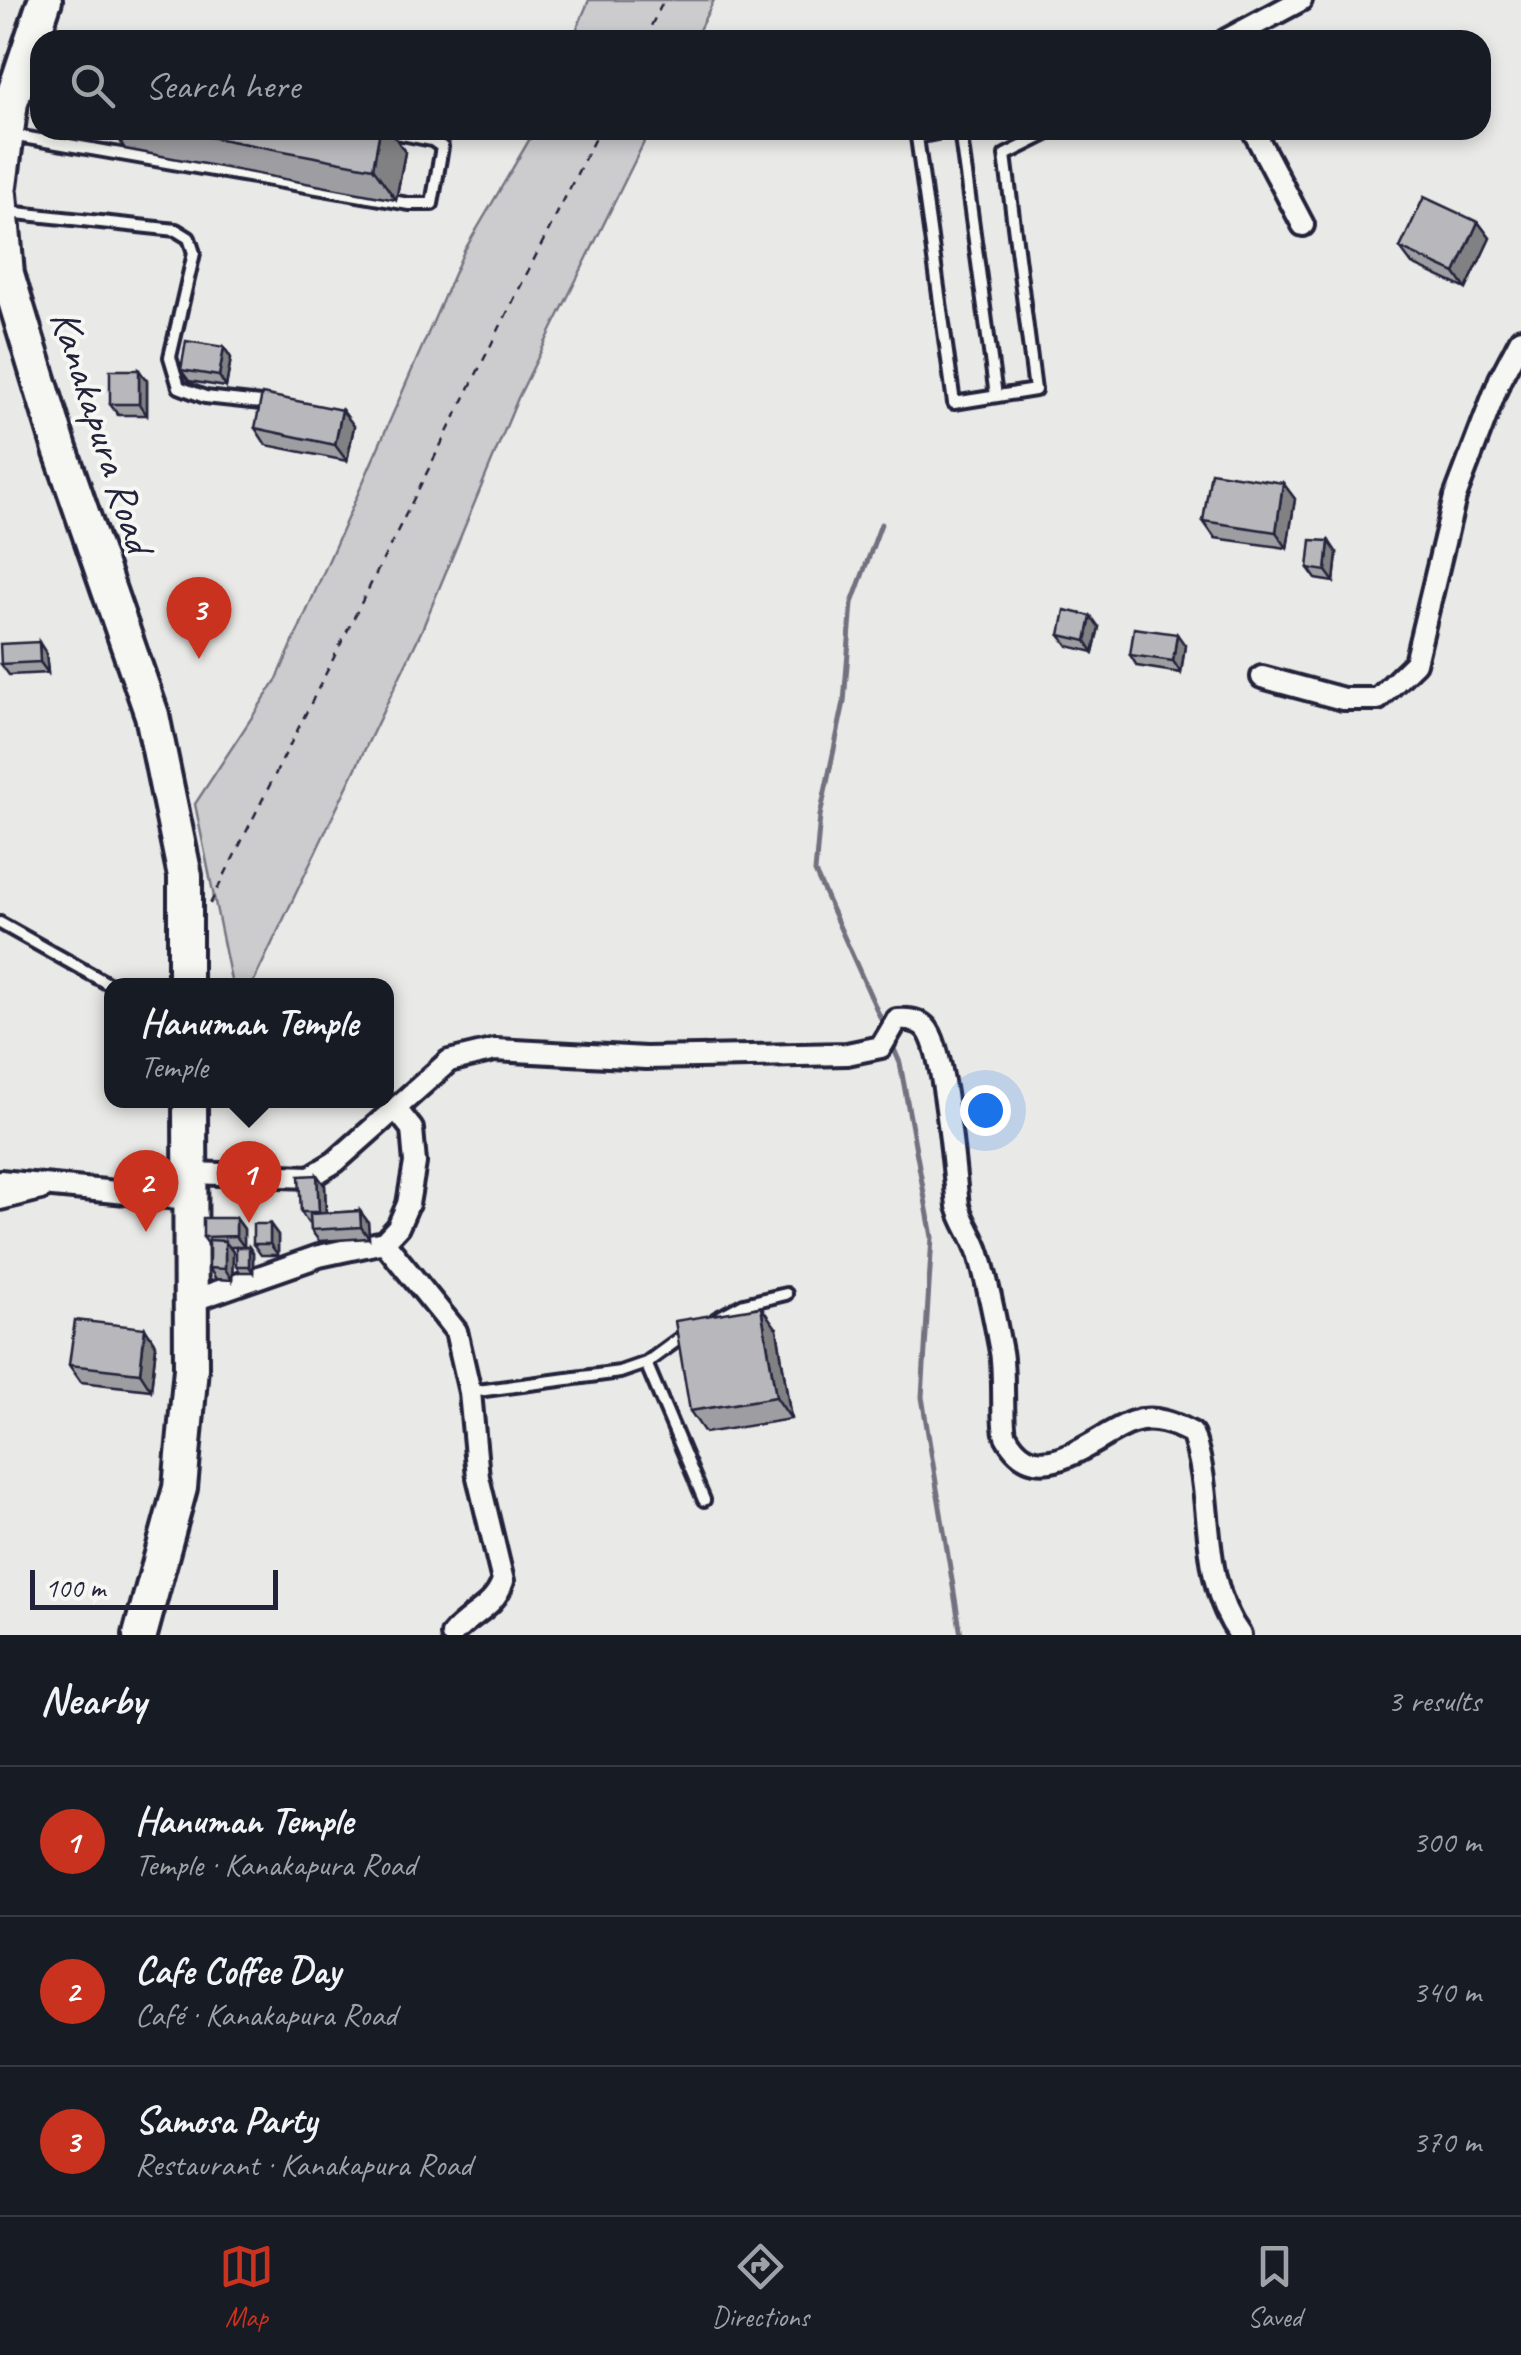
<!DOCTYPE html>
<html lang="en">
<head>
<meta charset="utf-8">
<style>
  body { margin:0; font-family:Caveat,sans-serif; background:#20242c; color:#f1f3f6 }
  .scale { position:absolute; left:30px; bottom:25px; width:248px; box-sizing:border-box; padding-left:10px; border:5px solid #22223b; border-top:0; font-size:28px; line-height:35px; white-space:nowrap; color:#22223b; -webkit-text-stroke:8px #f6f6f2; paint-order:stroke }
  .you { position:absolute; left:985px; top:1110px; width:35px; height:35px; margin:-25px; border:8px solid #fff; border-radius:50%; background:#1a73e8; box-shadow:0 0 0 15px #1a73e833 }
  .badge { display:grid; place-items:center; width:65px; height:65px; border-radius:50%; background:#c8321e; color:#fff; font-size:32px; font-weight:700 }
  .pin { position:absolute; translate:-50% -82px; filter:drop-shadow(0 2px 5px #0008) }
  .pin::after { content:''; position:absolute; top:52px; width:35px; height:30px; background:inherit; clip-path:polygon(0 0,100% 0,50% 100%) }
  .popup { position:absolute; left:104px; top:978px; width:290px; height:130px; box-sizing:border-box; display:grid; place-content:center; border-radius:20px; background:#171b24; filter:drop-shadow(0 2px 8px #0005); font-size:32px; white-space:nowrap; color:#9ea1a6 }
  .popup b { font-size:38px; color:#f1f3f6 }
  .popup::after { content:''; position:absolute; left:50%; top:100%; margin-left:-20px; border:20px solid transparent; border-top-color:#171b24 }
  .list { margin:0; padding:0; list-style:none }
  h2 { display:flex; justify-content:space-between; align-items:center; height:130px; margin:0; padding:0 40px; font-size:42px }
  h2 small { font-size:32px; font-weight:400; color:#9ea1a6 }
  .list li { display:grid; grid-template-columns:65px 1fr auto; gap:30px; align-items:center; box-sizing:border-box; height:150px; padding:0 40px; border-top:2px solid #363941 }
  .list b { display:block; font-size:38px; white-space:nowrap }
  .list p { margin:0; font-size:32px; white-space:nowrap; color:#9ea1a6 }
  .list em { font-size:32px; font-style:normal; color:#9ea1a6 }
  .icon { flex:none; width:55px; height:55px; fill:none; stroke:currentColor; stroke-width:2; stroke-linecap:round; stroke-linejoin:round }
  .map { position:relative; flex:none; width:1521px; height:1635px; overflow:hidden }
  .search { position:absolute; background:#171b24; box-shadow:0 5px 15px #0003; left:30px; right:30px; top:30px; height:110px; display:flex; align-items:center; gap:25px; box-sizing:border-box; padding:0 35px; border-radius:30px; color:#9ea1a6; font-size:38px }
  .sheet { height:580px; background:#171b24 }
  nav { display:flex; justify-content:space-around; align-items:center; box-sizing:border-box; height:140px; border-top:2px solid #363941; background:#171b24; font-size:28px; color:#9ea1a6 }
  nav a { display:grid; justify-items:center; gap:5px }
  nav .on { color:#c8321e }
  .map>svg:first-child { display:block }
  .grass { fill:#ccccce; stroke:#777784; stroke-width:2.5 }
  .lines { fill:none; stroke-linecap:round; stroke-linejoin:round }
  .stream { stroke:#71717f; stroke-width:5 }
  .service-casing { stroke:#22223b; stroke-width:18 }
  .minor-casing { stroke:#22223b; stroke-width:28 }
  .trunk-casing { stroke:#22223b; stroke-width:40 }
  .path { stroke:#22223b; stroke-width:2.5; stroke-dasharray:8 8; stroke-linecap:butt }
  .service { stroke:#f6f6f2; stroke-width:10 }
  .minor { stroke:#f6f6f2; stroke-width:20 }
  .trunk { stroke:#f6f6f2; stroke-width:32 }
  .wall { fill:#9e9ea2; stroke:#22223b; stroke-width:2.5 }
  .shaded-wall { fill:#818184; stroke:#22223b; stroke-width:2.5 }
  .building { fill:#b8b8bc; stroke:#22223b; stroke-width:2.5 }
  .labels { text-anchor:middle; dominant-baseline:central; stroke-width:8; stroke-linejoin:round; paint-order:stroke }
  .street-label { font-size:42px; fill:#22223b; stroke:#f6f6f2 }
</style>
</head>
<body>
<div class="map">
<svg width="1521" height="1635" viewBox="0 0 1521 1635">
  <rect width="100%" height="100%" fill="#e9e9e7"/>
  <filter id="ink" filterUnits="userSpaceOnUse"><feTurbulence type="fractalNoise" baseFrequency=".01" numOctaves="2"/><feDisplacementMap in="SourceGraphic" scale="20" xChannelSelector="R" yChannelSelector="G"/><feConvolveMatrix kernelMatrix="1 2 1 2 8 2 1 2 1" color-interpolation-filters="sRGB"/></filter>
  <g filter="url(#ink)">
    <path class="grass" d="M589,0H714L694,40H572Z
      M535,130H650L518,398L421,632L252,985H232L195,804L277,679L464,251Z"/>
    <g class="lines">
      <path class="stream" d="M881,524L852,603L844,702L820,816L815,872L885,1028
        M891,1042L900,1063L932,1237L922,1397L961,1635"/>
      <g class="service-casing">
        <path id="service" d="M952,130L917,137L954,403L1035,390L1005,155L1055,130
          M960,130L996,396
          M11,135L409,204H432L442,147L432,140L382,130
          M7,212L176,230L189,238L194,253L170,357L179,387L205,397L270,404
          M0,923L112,986
          M716,1319L744,1304L786,1294
          M646,1363L704,1500
          M470,1392L620,1372L646,1363L687,1333"/>
      </g>
      <g class="minor-casing">
        <path id="minor" d="M1226,40L1301,0
          M1253,130L1303,225
          M1262,677L1343,699H1378L1415,663L1455,497L1500,379L1521,339
          M190,1173L310,1177L335,1162L449,1061L495,1050L646,1058L847,1054L881,1047L897,1020C908,1019 919,1020 926,1028C945,1048 954,1172 958,1206C963,1224 974,1237 979,1254C989,1286 995,1320 1001,1352C1005,1371 1001,1426 1006,1436C1038,1496 1096,1434 1133,1422C1154,1415 1175,1424 1192,1433C1216,1498 1197,1577 1240,1635
          M0,1181L190,1199
          M0,1199L41,1189
          M384,1242L456,1331L470,1392L478,1477L503,1581C494,1609 469,1614 452,1635
          M191,1301L319,1256L384,1242L398,1227L408,1204L415,1163L412,1129L396,1109"/>
      </g>
      <g class="trunk-casing">
        <path id="trunk" d="M0,186L11,102L45,0
          M0,194L7,274L60,449L152,715L185,876V986
          M140,1635L180,1488L191,1368L190,1100"/>
      </g>
      <path class="path" d="M644,40L664,0
        M210,904L599,130"/>
      <use href="#service" class="service"/>
      <use href="#minor" class="minor"/>
      <use href="#trunk" class="trunk"/>
    </g>
    <path class="wall" d="M112,130H390L405,152L396,200L125,149Z
      M1478,222L1490,238L1466,289L1412,264L1400,248Z
      M224,347L231,358L226,387L189,381L181,370Z
      M147,381V415H118L110,404Z
      M342,410L354,426L347,461L266,445L255,428Z
      M1283,483L1295,499L1287,548L1215,538L1203,521Z
      M1337,553L1334,582L1316,579L1308,568Z
      M1099,627L1093,652L1068,646L1060,635Z
      M1185,645L1181,673L1137,666L1130,655Z
      M46,653L48,673L9,675L1,664Z
      M325,1186L326,1213L360,1211L368,1222L369,1238L319,1241L311,1230V1223H308L301,1212Z
      M236,1218L244,1229V1247H249L253,1253V1272H240L236,1266V1247H230L233,1252L232,1280L216,1279L209,1268V1245L203,1237Z
      M270,1224L278,1235V1255H261L253,1244Z
      M145,1328L156,1345L151,1390L81,1382L69,1365Z
      M777,1329L791,1419L705,1433L690,1411Z"/>
    <path class="shaded-wall" d="M380,130H390L405,152L396,200L373,168Z
      M1478,222L1490,238L1466,289L1455,273Z
      M224,347L231,358L226,387L219,376Z
      M139,370L147,381V415L139,404Z
      M342,410L354,426L347,461L335,445Z
      M1283,483L1295,499L1287,548L1276,532Z
      M1329,541L1337,553L1334,582L1326,571Z
      M1091,616L1099,627L1093,652L1086,641Z
      M1177,634L1185,645L1181,673L1173,661Z
      M39,642L46,653L48,673L40,662Z
      M317,1175L325,1186L326,1223L319,1212Z
      M360,1211L368,1222L369,1238L361,1227Z
      M236,1218L244,1229V1247L236,1236Z
      M270,1224L278,1235V1255L270,1244Z
      M225,1241L233,1252L232,1280L225,1269Z
      M249,1247L253,1253V1272L249,1266Z
      M761,1307L777,1329L791,1419L776,1397Z
      M145,1328L156,1345L151,1390L140,1373Z"/>
    <path class="building" d="M173,130H380L373,168Z
      M1424,197L1478,222L1455,273L1400,248Z
      M186,341L224,347L219,376L181,370Z
      M110,370H139V404H110Z
      M262,394L342,410L335,445L255,428Z
      M1211,472L1283,483L1276,532L1203,521Z
      M1311,540L1329,541L1326,571L1308,568Z
      M1065,610L1091,616L1086,641L1060,635Z
      M1134,628L1177,634L1173,661L1130,655Z
      M39,642L40,662L1,664L0,644Z
      M317,1175L319,1212H301L299,1176Z
      M360,1211L361,1227L311,1230L310,1214Z
      M203,1218H236V1236L203,1237Z
      M253,1224H270V1244H253Z
      M209,1240L225,1241V1269L209,1268Z
      M236,1247H249V1266H236Z
      M761,1307L776,1397L690,1411L675,1321Z
      M75,1320L145,1328L140,1373L69,1365Z"/>
  </g>
  <g class="labels">
    <g class="street-label">
      <text transform="translate(102 431) rotate(72)">Kanakapura Road</text>
    </g>
  </g>
</svg>
<div class="scale">100 m</div>
<div class="you"></div>
<div class="pin badge" style="left:249px;top:1223px">1</div>
<div class="popup"><b>Hanuman Temple</b>Temple</div>
<div class="pin badge" style="left:146px;top:1232px">2</div>
<div class="pin badge" style="left:199px;top:659px">3</div>
<div class="search"><svg class="icon" aria-label="search" viewBox="0 0 24 24"><circle cx="10" cy="10" r="6"/><path d="M15 15l6 6"/></svg>Search here</div>
</div>
<section class="sheet">
<h2>Nearby<small>3 results</small></h2>
<ul class="list">
<li><span class="badge">1</span><div><b>Hanuman Temple</b><p>Temple · Kanakapura Road</p></div><em>300 m</em></li>
<li><span class="badge">2</span><div><b>Cafe Coffee Day</b><p>Café · Kanakapura Road</p></div><em>340 m</em></li>
<li><span class="badge">3</span><div><b>Samosa Party</b><p>Restaurant · Kanakapura Road</p></div><em>370 m</em></li>
</ul>
</section>
<nav>
<a class="on"><svg class="icon" aria-label="map" viewBox="0 0 24 24"><path d="M3 6l6-2 6 2 6-2v14l-6 2-6-2-6 2zM9 4v14M15 6v14"/></svg>Map</a>
<a><svg class="icon" aria-label="directions" viewBox="0 0 24 24"><path d="M12 3l9 9-9 9-9-9zM9 14v-3h6M13 9l2 2-2 2"/></svg>Directions</a>
<a><svg class="icon" aria-label="saved" viewBox="0 0 24 24"><path d="M7 4h10v16l-5-4-5 4z"/></svg>Saved</a>
</nav>
</body>
</html>
